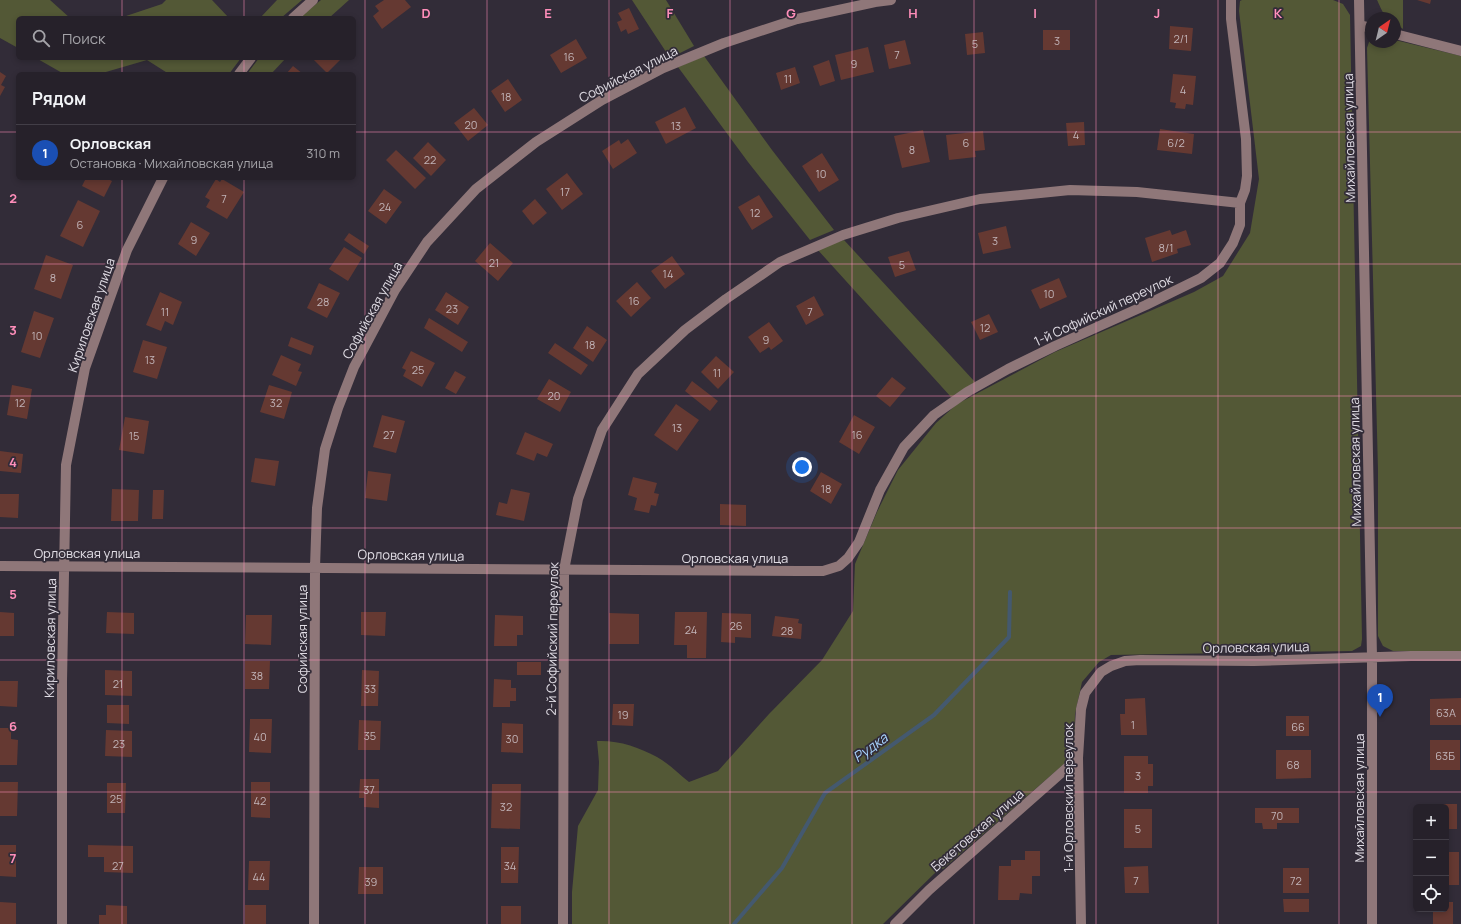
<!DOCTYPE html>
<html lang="ru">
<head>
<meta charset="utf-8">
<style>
  body { margin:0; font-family:Manrope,sans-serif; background:#322e36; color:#f1f3f6 }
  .controls { position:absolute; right:12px; bottom:12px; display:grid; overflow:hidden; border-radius:6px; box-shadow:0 2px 6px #0003 }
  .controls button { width:36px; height:36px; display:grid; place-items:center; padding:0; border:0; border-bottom:1px solid #423e47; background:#26212a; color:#f1f3f6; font:20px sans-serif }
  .compass { position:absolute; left:1365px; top:12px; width:36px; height:36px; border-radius:50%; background:#26212a; box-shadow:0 2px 6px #0003; rotate:35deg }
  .you { position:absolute; left:802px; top:467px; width:14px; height:14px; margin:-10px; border:3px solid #fff; border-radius:50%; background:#1a73e8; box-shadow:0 0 0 6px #1a73e833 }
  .badge { display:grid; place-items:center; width:26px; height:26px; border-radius:50%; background:#db2777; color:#fff; font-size:13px; font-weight:700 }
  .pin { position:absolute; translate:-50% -33px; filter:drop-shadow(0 1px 2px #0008) }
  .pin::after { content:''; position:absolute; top:21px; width:14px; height:12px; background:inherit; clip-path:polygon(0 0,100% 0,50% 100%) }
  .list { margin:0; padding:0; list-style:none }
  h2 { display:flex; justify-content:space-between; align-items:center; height:52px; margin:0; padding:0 16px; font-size:17px }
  h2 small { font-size:13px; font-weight:400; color:#a4a3a8 }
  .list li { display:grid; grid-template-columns:26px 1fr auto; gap:12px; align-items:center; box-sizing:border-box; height:56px; padding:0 16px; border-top:1px solid #423e47 }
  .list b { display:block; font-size:15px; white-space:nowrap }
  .list p { margin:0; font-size:13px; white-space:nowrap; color:#a4a3a8 }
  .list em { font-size:13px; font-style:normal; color:#a4a3a8 }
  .icon { flex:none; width:22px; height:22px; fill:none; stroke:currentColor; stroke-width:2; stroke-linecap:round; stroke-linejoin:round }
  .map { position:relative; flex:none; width:1461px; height:924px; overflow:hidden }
  .search { position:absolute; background:#26212a; box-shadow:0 2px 6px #0003; left:16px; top:16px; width:340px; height:44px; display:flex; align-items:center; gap:10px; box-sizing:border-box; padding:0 14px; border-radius:6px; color:#a4a3a8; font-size:15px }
  .panel { position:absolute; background:#26212a; box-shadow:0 2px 6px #0003; left:16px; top:72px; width:340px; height:108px; border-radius:6px }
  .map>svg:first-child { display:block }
  .green { fill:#535836 }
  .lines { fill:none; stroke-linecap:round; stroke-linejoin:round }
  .stream { stroke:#44596f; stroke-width:4 }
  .building { fill:#653932 }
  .minor { stroke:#8f7779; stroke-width:10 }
  .grid { fill:none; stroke:#ff8eba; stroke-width:1; stroke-opacity:0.55 }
  .labels { text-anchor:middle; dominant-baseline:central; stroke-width:3.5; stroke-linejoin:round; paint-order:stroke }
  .number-label { font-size:11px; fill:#c2b4b8 }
  .street-label { font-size:13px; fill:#e1dde5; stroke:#322c38 }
  .water-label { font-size:14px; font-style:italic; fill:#a7d3fe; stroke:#322c38 }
  .grid-label { font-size:13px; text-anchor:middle; font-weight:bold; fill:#ff8eba; stroke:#322c38; stroke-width:3.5; stroke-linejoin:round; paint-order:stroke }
</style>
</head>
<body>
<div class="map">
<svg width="1461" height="924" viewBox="0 0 1461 924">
  <rect width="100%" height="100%" fill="#322c38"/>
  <path class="green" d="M0,0H50L70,18H18V48L0,38Z
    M166,0H212L229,18H120L162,4Z
    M277,0H302L281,18H260Z
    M321,0H349L329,18H299Z
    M632,0H666L694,46L670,58Z
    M1242,0H1333L1343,4L1350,15L1362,639L1361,646L1352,651L1111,655L1099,662L1082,682L1075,714L1074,751L1064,764L943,869L940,868L883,924H572V892L578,826L598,790L599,762L597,741C618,740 639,747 657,757C668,763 679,774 689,782L718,771L769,714L822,660L853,611L855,564L877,512L898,470L936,423L957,404L1055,352L1194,292L1223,276L1250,233L1259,179L1239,11L1240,1Z
    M1377,0H1403V29L1395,23V18C1383,18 1382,10 1377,0Z
    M1370,39H1371V42H1395V40L1461,56V651H1393L1383,646L1378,636V470L1367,48Z
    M704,56L772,150L834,230L810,240L748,162L678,67Z
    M36,58H241L229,74H169L147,60L99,74H64Z
    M259,58H286L271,74H247Z
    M844,240L975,382L951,397L817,249Z"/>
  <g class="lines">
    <path class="stream" d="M734,924L782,868L825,793L934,715L1009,637L1010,592"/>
  </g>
  <path class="building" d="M384,0H405L411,7L382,29L373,16L379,11L375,6Z
    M1417,0H1431L1430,4Z
    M629,8L639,29L628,34L626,29L621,32L617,22L622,20L618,13Z
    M1170,26L1193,28L1191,51L1169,49Z
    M1043,30H1070V50H1043Z
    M983,32L985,53L967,55L965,34Z
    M576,39L587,58L561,73L550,55Z
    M905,40L911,64L889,69L884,45Z
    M868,47L874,72L841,80L835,55Z
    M312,58H342L327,73Z
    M829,60L835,81L820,86L813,66Z
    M293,66L303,74H286Z
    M795,67L800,83L781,90L776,73Z
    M0,72L6,76L1,85L5,87L0,96Z
    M1173,74L1196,76L1193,105L1186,104L1185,109L1175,108L1176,103L1170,102Z
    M508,79L522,100L505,112L491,91Z
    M685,107L696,128L666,144L655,122Z
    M474,108L488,125L468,141L454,123Z
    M1084,122L1085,145L1068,146L1066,123Z
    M1160,129L1194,134L1192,154L1157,150Z
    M923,130L930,162L902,168L894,136Z
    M983,131L985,150L975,151L976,157L949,160L946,135Z
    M628,139L637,153L613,169L602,151L619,140L621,144Z
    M428,142L446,160L431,176L413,158Z
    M396,150L426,178L415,189L386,160Z
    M822,153L839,180L819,192L802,166Z
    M567,173L583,194L562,210L546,189Z
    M86,178H109L108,179L112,181L104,197L82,186Z
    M216,179L220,182L222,179L244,192L227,219L206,207L210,200L205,197Z
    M384,189L402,202L386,224L368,211Z
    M759,195L773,217L752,230L738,207Z
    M535,199L547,213L533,225L522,211Z
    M78,200L100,211L83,247L60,236Z
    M191,222L210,233L196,256L178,244Z
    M1006,226L1011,248L983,254L978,233Z
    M1170,230L1172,235L1186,230L1191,245L1177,249L1178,253L1152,262L1145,238Z
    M349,233L369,246L364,254L344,240Z
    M490,243L513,263L498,281L475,261Z
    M344,247L362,258L348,281L329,269Z
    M909,251L916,270L895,277L888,257Z
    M46,255L73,265L61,299L34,289Z
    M672,256L685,274L665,289L651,271Z
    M1059,278L1067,297L1040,309L1031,290Z
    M637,282L651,298L631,317L616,301Z
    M319,283L340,293L327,318L307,308Z
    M160,292L182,302L173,325L165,321L161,331L146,325Z
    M446,292L469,307L458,325L435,310Z
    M814,296L824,315L806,325L796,306Z
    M34,311L54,318L40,358L21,352Z
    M989,314L998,332L980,340L971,322Z
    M429,318L468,342L462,352L424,328Z
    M769,322L783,341L771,350L769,347L760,353L748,337Z
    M587,326L607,340L593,362L573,348Z
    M291,337L314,346L311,355L288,346Z
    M143,340L167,347L157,379L133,372Z
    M555,343L588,365L581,375L548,353Z
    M411,351L435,363L422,387L403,376L406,370L402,368Z
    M281,355L301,364L298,371L302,372L296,386L272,375Z
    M716,356L734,372L718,389L701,372Z
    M455,371L466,377L456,394L445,388Z
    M892,377L906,388L890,407L876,396Z
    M549,379L571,392L560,412L537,399Z
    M692,381L718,401L710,411L685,391Z
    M12,385L32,389L27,419L7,415Z
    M269,385L292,392L284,419L260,412Z
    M676,404L699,420L677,451L654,435Z
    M382,415L405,421L396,453L373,447Z
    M854,415L875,427L859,454L839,442Z
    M125,417L149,421L144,454L119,450Z
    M525,432L553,444L547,457L537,453L534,461L516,454Z
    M0,451L23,454L21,473L0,471Z
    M255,458L279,461L275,486L251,482Z
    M368,471L391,474L387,501L365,498Z
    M821,472L842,484L831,504L810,491Z
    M633,477L657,483L654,493L659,494L656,506L651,505L649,513L634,510L637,498L628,495Z
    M112,489L139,490L138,521H111Z
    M511,489L530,493L524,521L496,515L499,502L507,504Z
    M153,490H164L163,519H152Z
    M0,494H19L18,518L0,517Z
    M720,504L746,505V526L720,525Z
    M0,612L14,613V636H0Z
    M107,612L134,613V634L106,633Z
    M361,612H386L385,636L361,635Z
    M675,612H707L706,658H687V645H674Z
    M609,613L639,614V644H609Z
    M722,613L751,614V638L735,637V643L721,642Z
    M246,615H272L271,645L245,644Z
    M495,615L523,616V635H517V646H494Z
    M775,616L799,619L798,623L802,624L801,639L772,636Z
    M245,661H270L269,689H245Z
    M517,662H541V675H517Z
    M105,670L132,671V696L105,695Z
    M362,670L379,671L378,706H361Z
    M494,679L511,680V688H516V701H510V707H493Z
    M0,681H18L17,707L0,706Z
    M1145,698L1147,735H1121L1120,714H1125V699Z
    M1461,698V725H1430V699Z
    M613,704H634L633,726L612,725Z
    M107,705H129V724L107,723Z
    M1286,716H1309V736H1286Z
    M250,719H272L271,753L249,752Z
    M359,720L381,721L380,750H358Z
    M502,723L523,724V753L501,752Z
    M0,728H11V739L18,740L17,765H0Z
    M106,730L132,731V757L105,756Z
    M1430,740H1460V770H1430Z
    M1276,750H1311V778L1276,779Z
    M1124,756H1148V764H1153V786H1148V793H1124Z
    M360,779H379V808L364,807V798H359Z
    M0,782H18L17,816H0Z
    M251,782H270V818L251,817Z
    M107,783H126L125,813H107Z
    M492,784H521L520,829L491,828Z
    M1430,804H1457V829H1446V807H1430Z
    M1255,808H1299V823H1277V829H1263L1262,823H1255Z
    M1124,809H1152V848H1124Z
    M0,845H16V877L0,876Z
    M88,845L133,846V873L104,872V857H88Z
    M501,847H519L518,883H501Z
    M1025,851H1040V876H1032V894L1020,893L1019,900H998L999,866H1011V860H1025Z
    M1446,852H1459V885H1446Z
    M249,861H270L269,890H248Z
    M1148,866L1149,893H1125L1124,867Z
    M359,867H383V894H358Z
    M1283,868H1309V893H1283Z
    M1283,899H1309V912H1284Z
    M0,902L16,903V924H0Z
    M1446,902H1453V924H1433V909H1446Z
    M106,905L127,906V924H99V915H106Z
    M245,905H266V924H245Z
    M501,906H521V924H501Z"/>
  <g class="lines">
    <path class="minor" d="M1359,0L1372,657V924
      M293,18L313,0
      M1360,25L1371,28
      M1395,34L1461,51
      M239,74L251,58
      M0,566L798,571H823L839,566L848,558L859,542L880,490L904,447L934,415L967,392L1008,369L1055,346L1146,305L1201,278L1220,263L1233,243L1240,225V203L1245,190L1247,176L1246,139L1231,19V0
      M62,924V682L66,465L85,368L127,250L163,178
      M314,924L315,567L317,508L325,449L338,408L354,367L395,290L427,242L476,189L536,142L602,100L663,68L724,43L797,19L875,2L891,0
      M563,924L564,570L578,499L602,430L638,374L685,330L726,299L780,262L843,235L898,218L980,199L1070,190L1137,192L1240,203
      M895,924L929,890L1078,758
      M1081,924L1078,758L1081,709L1085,693L1101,672L1111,666L1125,661L1140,660L1254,661L1411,656H1461"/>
  </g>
  <path class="grid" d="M122,0V18M244,0V18M365,0V924M487,0V924M609,0V924M730,0V924M852,0V924M974,0V924M1096,0V924M1218,0V924M1339,0V924M122,58V74M244,58V74M0,132H18M354,132H1461M122,178V924M244,178V924M0,264H1461M0,396H1461M0,528H1461M0,660H1461M0,792H1461"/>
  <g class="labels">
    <g class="number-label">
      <text x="1181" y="38">2/1</text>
      <text x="1057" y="40">3</text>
      <text x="975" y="43">5</text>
      <text x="897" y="54">7</text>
      <text x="569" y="56">16</text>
      <text x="854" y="63">9</text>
      <text x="788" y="78">11</text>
      <text x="1183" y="89">4</text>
      <text x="506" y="96">18</text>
      <text x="471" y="124">20</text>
      <text x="676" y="125">13</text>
      <text x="1076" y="134">4</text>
      <text x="966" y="142">6</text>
      <text x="1176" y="142">6/2</text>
      <text x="912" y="149">8</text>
      <text x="430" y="159">22</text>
      <text x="821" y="173">10</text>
      <text x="565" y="191">17</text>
      <text x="224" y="198">7</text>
      <text x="385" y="206">24</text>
      <text x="755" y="212">12</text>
      <text x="80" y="224">6</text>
      <text x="194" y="239">9</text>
      <text x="995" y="240">3</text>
      <text x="1166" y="247">8/1</text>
      <text x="494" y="262">21</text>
      <text x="902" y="264">5</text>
      <text x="668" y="273">14</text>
      <text x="53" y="277">8</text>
      <text x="1049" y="293">10</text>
      <text x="634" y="300">16</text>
      <text x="323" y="301">28</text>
      <text x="452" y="308">23</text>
      <text x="165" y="311">11</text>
      <text x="810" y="311">7</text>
      <text x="985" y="327">12</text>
      <text x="37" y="335">10</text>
      <text x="766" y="339">9</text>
      <text x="590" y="344">18</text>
      <text x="150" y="359">13</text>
      <text x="418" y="369">25</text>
      <text x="717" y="372">11</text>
      <text x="554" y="395">20</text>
      <text x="20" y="402">12</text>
      <text x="276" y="402">32</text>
      <text x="677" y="427">13</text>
      <text x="389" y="434">27</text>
      <text x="857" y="434">16</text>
      <text x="134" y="435">15</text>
      <text x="826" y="488">18</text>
      <text x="736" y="625">26</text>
      <text x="691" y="629">24</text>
      <text x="787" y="630">28</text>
      <text x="257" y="675">38</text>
      <text x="118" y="683">21</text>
      <text x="370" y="688">33</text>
      <text x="1446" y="712">63А</text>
      <text x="623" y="714">19</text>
      <text x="1133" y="724">1</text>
      <text x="1298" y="726">66</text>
      <text x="370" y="735">35</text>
      <text x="260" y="736">40</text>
      <text x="512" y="738">30</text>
      <text x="119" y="743">23</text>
      <text x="1445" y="755">63Б</text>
      <text x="1293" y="764">68</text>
      <text x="1138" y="775">3</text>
      <text x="369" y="789">37</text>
      <text x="116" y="798">25</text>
      <text x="260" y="800">42</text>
      <text x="506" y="806">32</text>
      <text x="1277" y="815">70</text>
      <text x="1138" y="828">5</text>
      <text x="118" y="865">27</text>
      <text x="510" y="865">34</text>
      <text x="259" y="876">44</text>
      <text x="1136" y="880">7</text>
      <text x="1296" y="880">72</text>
      <text x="371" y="881">39</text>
    </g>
    <g class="street-label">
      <text transform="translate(628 74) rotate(-27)">Софийская улица</text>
      <text transform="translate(1349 138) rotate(-91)">Михайловская улица</text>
      <text transform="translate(372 310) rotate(-61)">Софийская улица</text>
      <text transform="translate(1103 310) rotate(-25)">1-й Софийский переулок</text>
      <text transform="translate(91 315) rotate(-71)">Кириловская улица</text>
      <text transform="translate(1355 462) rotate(-91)">Михайловская улица</text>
      <text x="87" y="553">Орловская улица</text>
      <text transform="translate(411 555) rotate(1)">Орловская улица</text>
      <text x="735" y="558">Орловская улица</text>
      <text transform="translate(50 638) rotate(-89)">Кириловская улица</text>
      <text transform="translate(302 639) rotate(-90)">Софийская улица</text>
      <text transform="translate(552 639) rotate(-89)">2-й Софийский переулок</text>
      <text transform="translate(1256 647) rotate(-1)">Орловская улица</text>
      <text transform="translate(1068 798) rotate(-90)">1-й Орловский переулок</text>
      <text transform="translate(1359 798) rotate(-90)">Михайловская улица</text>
      <text transform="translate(977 830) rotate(-41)">Бекетовская улица</text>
    </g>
    <g class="water-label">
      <text transform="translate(870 747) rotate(-36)">Рудка</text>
    </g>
  </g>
  <g class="grid-label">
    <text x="426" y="18">D</text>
    <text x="548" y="18">E</text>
    <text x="670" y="18">F</text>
    <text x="791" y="18">G</text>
    <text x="913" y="18">H</text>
    <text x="1035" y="18">I</text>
    <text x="1157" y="18">J</text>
    <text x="1278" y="18">K</text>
    <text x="13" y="203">2</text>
    <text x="13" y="335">3</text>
    <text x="13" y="467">4</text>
    <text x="13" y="599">5</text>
    <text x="13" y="731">6</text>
    <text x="13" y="863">7</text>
  </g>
</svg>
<div class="controls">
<button>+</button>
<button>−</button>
<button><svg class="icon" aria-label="locate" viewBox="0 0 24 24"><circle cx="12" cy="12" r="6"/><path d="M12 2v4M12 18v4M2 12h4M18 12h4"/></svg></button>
</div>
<svg class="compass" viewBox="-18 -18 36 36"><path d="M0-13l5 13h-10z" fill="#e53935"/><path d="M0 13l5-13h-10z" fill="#a4a3a8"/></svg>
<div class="you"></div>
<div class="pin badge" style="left:1380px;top:717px;background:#1a4fb4">1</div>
<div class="search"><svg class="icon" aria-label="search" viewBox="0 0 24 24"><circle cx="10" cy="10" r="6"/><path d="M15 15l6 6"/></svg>Поиск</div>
<section class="panel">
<h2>Рядом<small></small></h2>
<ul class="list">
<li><span class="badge" style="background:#1a4fb4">1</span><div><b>Орловская</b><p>Остановка · Михайловская улица</p></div><em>310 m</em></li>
</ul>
</section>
</div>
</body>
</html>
